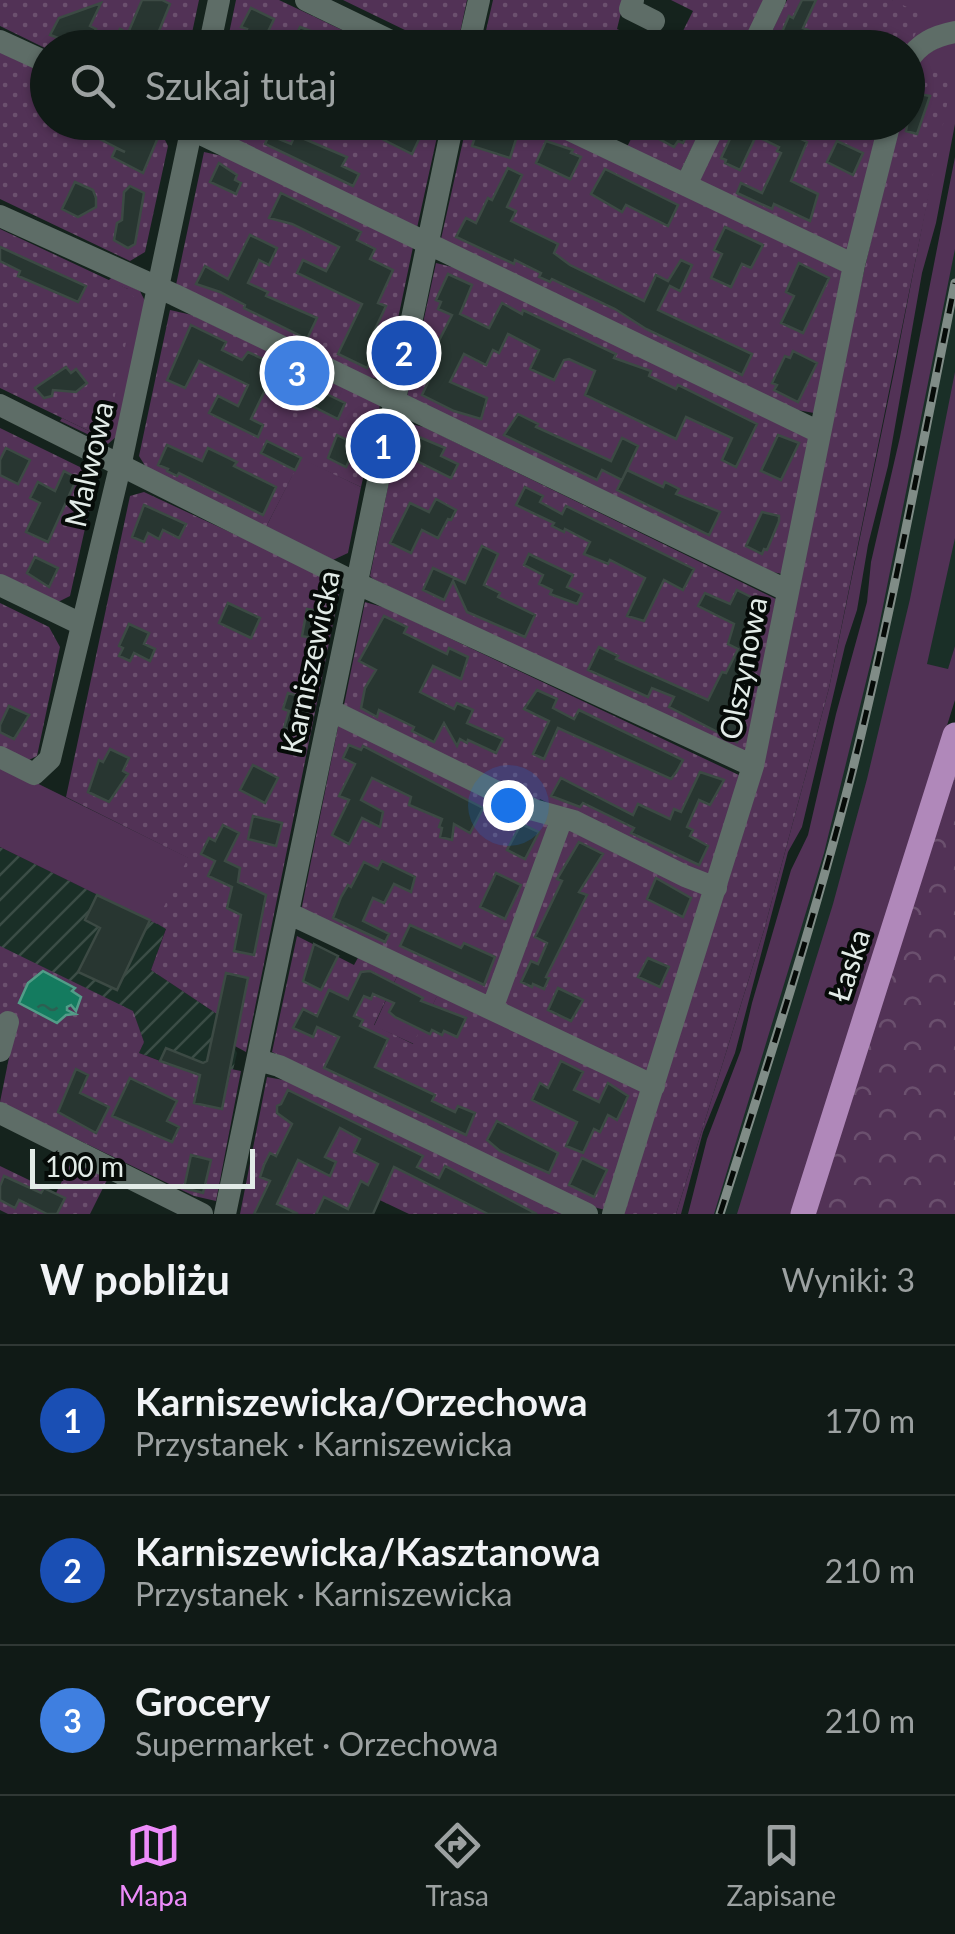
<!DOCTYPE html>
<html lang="pl">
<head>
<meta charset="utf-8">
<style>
  body { margin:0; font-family:Lato,sans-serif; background:#1e2723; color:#f1f3f6 }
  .scale { position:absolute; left:30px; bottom:25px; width:225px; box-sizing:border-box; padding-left:10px; border:5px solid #e2ebe7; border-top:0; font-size:28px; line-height:35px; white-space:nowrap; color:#e2ebe7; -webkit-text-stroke:8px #060b08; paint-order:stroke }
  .you { position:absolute; left:508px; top:805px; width:35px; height:35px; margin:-25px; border:8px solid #fff; border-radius:50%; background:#1a73e8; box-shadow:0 0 0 15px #1a73e833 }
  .badge { display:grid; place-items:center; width:65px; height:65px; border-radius:50%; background:#ed8cfa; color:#fff; font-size:32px; font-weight:700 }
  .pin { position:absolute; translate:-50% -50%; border:5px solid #fff; box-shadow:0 2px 10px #0006 }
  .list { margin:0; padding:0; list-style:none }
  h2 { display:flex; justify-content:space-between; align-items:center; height:130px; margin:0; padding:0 40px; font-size:42px }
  h2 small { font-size:32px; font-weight:400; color:#9ca1a1 }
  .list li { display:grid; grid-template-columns:65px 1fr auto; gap:30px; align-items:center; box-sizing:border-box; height:150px; padding:0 40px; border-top:2px solid #303835 }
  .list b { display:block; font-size:38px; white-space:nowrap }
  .list p { margin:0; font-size:32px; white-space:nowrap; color:#9ca1a1 }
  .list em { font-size:32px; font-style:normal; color:#9ca1a1 }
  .icon { flex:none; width:55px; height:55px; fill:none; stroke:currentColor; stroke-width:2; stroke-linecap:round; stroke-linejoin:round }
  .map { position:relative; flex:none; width:955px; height:1214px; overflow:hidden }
  .search { position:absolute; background:#101a16; box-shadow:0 2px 8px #0004; left:30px; right:30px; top:30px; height:110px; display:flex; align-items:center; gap:25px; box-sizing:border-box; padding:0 35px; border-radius:55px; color:#9ca1a1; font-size:38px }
  .sheet { height:580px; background:#101a16 }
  nav { display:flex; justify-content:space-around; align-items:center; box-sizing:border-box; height:140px; border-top:2px solid #303835; background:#101a16; font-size:28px; color:#9ca1a1 }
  nav a { display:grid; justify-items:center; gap:5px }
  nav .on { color:#ed8cfa }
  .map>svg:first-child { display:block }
  .built { fill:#1a2f27 }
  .industrial { fill:url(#industrial-furrows) }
  .grass { fill:#523256 }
  .park { fill:url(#park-crowns) }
  .garden { fill:url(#garden-dots) }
  .water { fill:url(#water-ripples); stroke:#529d88; stroke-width:2.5 }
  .building { fill:#283631; stroke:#3c4a44; stroke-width:2.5 }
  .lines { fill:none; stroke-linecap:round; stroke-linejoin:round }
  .minor { stroke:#5e6d67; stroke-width:22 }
  .major { stroke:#b088ba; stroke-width:25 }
  .rail-casing { stroke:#808c87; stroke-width:9 }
  .rail { stroke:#060b08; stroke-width:5; stroke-dasharray:15; stroke-linecap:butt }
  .labels { text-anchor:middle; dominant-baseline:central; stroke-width:8; stroke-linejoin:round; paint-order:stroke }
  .street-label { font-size:30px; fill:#e2ebe7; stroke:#060b08 }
</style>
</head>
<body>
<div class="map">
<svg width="955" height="1214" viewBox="0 0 955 1214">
  <defs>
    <pattern id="industrial-furrows" width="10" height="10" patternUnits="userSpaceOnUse" patternTransform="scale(2.5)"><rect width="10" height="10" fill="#1a2f27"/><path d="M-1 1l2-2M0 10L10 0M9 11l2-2" fill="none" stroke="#3b4d46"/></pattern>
    <pattern id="park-crowns" width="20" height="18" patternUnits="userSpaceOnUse" patternTransform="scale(2.5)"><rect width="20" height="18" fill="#523256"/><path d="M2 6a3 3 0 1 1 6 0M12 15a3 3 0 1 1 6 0" fill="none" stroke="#6b506e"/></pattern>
    <pattern id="garden-dots" width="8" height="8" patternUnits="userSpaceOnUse" patternTransform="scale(2.5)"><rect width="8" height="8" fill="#523256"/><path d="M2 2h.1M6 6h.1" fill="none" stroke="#6b506e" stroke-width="1.8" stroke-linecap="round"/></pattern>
    <pattern id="water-ripples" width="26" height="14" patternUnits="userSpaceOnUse" patternTransform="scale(2.5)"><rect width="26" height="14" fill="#147b5f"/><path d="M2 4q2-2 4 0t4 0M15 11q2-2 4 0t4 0" fill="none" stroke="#2c6052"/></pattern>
  </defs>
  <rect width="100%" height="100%" fill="#15231d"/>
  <path class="built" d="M955,229V646L948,670L928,665L759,1214H700L811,861Z"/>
  <path class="industrial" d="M0,847L166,928L151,970L217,1014L237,1053L233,1070L195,1073L139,1053L144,1042L139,1029L0,947Z"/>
  <path class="grass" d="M892,0H955V27L909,47Z
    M955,39V124L936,223L922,273L888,466L868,545L857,610L845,646L802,827L788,852L735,1053L703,1132L681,1214H676L764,930L829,688L893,377L930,185L912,62Z
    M955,157V249L876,641L824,853L714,1214H688L707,1139L741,1050L752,1003L791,870L808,835L836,714L867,602L871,562L900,437Z
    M112,277L140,291L146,303L117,436L108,444L60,421L62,418L91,432L128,289L108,281Z
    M955,372V538L927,664L948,669L955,646V700L794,1214H737L833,904L867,779L910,599Z
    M301,458L361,487L348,553L333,560L266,527Z
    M0,765L189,858L157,924L0,847Z
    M399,972L439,992L414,1044L374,1026Z"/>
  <path class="park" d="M955,769V1214H813Z"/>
  <path class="garden" d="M0,0H199L189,47L47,49L0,26Z
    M236,0H279L378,47L226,48Z
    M343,0H467L457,47L442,48Z
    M493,0H624L617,29L655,47L482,48Z
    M671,0H766L741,47H675L693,11Z
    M787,0H892L924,15L908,50L764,48Z
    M0,51L47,74L48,122L147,123L159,128L168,146L145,252L130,261L0,199Z
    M912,62L952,80L829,688L764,930L676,1214H622L717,911L898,123L908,122V81Z
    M210,122L440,123L417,228L209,127Z
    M467,123H528L538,125L842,271L814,413L792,409L441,239Z
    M639,123H704L680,172L627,147Z
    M727,123H883L847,252L698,181Z
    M204,152L227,157L413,247L385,381L361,375L176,285Z
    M0,229L128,289L135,299L109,424L91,432L0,388Z
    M436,263L456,268L809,438L782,574L759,569L407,397Z
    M170,310L192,315L281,357L277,365L311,382L316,374L380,405L361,487L301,459L266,527L149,472L139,456Z
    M401,422L424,427L776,599L747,750H732L373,579L370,576Z
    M0,428L84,469L94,488L70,596L54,604L0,577Z
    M144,492L341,584L246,1052L233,1045L217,1014L151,970L166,929L156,923L188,858L66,797L130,496Z
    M365,602L386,608L741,776L708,878L688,873L540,799L537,805L343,710Z
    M0,603L49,627L60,647L37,756L23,763L0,752Z
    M339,722L553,826L490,995L483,997L301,911Z
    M567,827L705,890L649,1069L644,1072L500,1007Z
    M297,936L354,965L360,954L399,972L374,1025L413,1044L439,992L642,1090L605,1210L590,1206L272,1052Z
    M0,946L133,1011L144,1042L139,1053L200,1076L194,1103L222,1109L231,1069L241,1071L216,1201L194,1196L0,1102L16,1023L0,1015Z
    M267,1077L289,1081L564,1214H409L367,1194L357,1214H240Z
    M73,1159L109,1176L90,1214H8L0,1210V1166L56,1193Z"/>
  <path class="water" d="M43,971L75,988L72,991L81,997L76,1011L71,1005L67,1007V1010L75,1014L66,1015L57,1023L19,1003L28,983Z"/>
  <path class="building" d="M142,0H162L170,4L152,48H119L112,44L120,29L128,33Z
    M802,0H816L803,28L808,30L799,48H775L789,16L793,18Z
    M101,3L90,26L96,29L86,48L50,35L59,18Z
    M251,8L274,19L265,38L284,48H238L247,29L241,27Z
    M300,27L316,33L347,48H290Z
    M913,93L930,96L917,134L906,131Z
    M93,122L130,138L137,124L159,135L143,173L112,157L116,148L125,152L88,133Z
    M393,122H427L412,154L384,140Z
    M480,122H494L519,130L510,158L472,146Z
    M628,122H693L683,143L678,141L674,147Z
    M738,122H766L807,142L791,181L818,194L810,221L774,204L772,209L737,193L741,183L762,193L781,153L777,151L779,147L756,136L740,170L725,163L726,160L721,158Z
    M269,135L291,144L295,135L347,157L342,166L359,174L353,186L265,144Z
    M546,141L573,150L571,153L581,157L570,179L536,163Z
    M837,141L863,153L853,175L827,162Z
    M219,163L237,175L235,180L241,183L236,194L210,182Z
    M508,168L522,175L507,207L516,211L511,221L558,244L554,253L570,265L644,301L656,275L668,281L681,260L692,265L680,291L670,286L658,310L752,354L742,375L646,329L615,309L552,279L550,282L539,277L541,273L515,260L514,264L456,237L466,218L476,223L488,198L492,200Z
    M605,169L678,205L668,226L626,205L622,212L591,194Z
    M75,182L93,190L96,198V207L78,217L62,209Z
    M130,186L144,193L135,244L128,248L114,240L117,223L122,220L124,192Z
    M281,193L361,232L357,240L375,249L370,259L393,270L378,303L386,306L368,344L377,348L367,368L338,354L362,304L297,273L303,260L326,271L339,247L292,224L269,218Z
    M725,227L763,245L751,268L742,264L731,287L711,278L722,254L714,250Z
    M250,235L277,248L269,265L259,260L248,283L268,292L266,296L317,318L307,339L244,308L245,305L220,292L196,284L205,266L228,279Z
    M0,247L86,286L78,302L18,276L20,271L0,261Z
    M799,263L829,278L803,333L781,323L794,296L786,292Z
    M448,274L472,285L460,314L489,328L502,303L522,314L523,310L616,354L614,358L651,371L649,376L676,389L678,385L757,424L736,467L722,460L732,438L686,417L676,439L585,395L595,371L569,359L564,360L554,380L530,369L539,350L508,334L499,353L493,350L486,365L464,354L450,382L487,398L481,419L454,411L422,395L439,359L431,356L452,315L438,309L441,302L436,300Z
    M191,325L226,342L222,350L242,360L248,352L308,380L306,384L345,403L338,419L268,384L251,419L263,425L258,437L209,413L218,396L238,406L248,385L199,361L185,388L167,380Z
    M793,351L817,363L798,402L774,390L777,385L772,383L785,356L790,358Z
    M66,367L71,373L76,369L87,383L76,392L53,390L52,396L44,398L35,388Z
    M518,414L538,424L536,427L611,461L622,438L638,446L622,480L602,470L597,480L504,435Z
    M337,435L357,445L346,467L328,458Z
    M778,435L799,443L781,480L761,471Z
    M419,437L445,448L441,456L458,464L451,478L409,457Z
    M267,441L301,458L295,470L261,453Z
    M167,445L202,461L208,448L237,462L234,466L276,487L263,515L179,473L177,476L167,471L168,469L158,465Z
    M6,448L30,460L18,484L0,475V460Z
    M627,470L663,487L665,482L679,489L676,494L720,512L709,535L617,490Z
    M64,471L77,478L48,542L26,532L40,503L30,498L38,482L55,491Z
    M525,487L543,496L540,502L562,514L566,506L694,569L683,590L664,580L644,621L627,616L645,578L610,560L608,564L584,554L590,542L565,529L564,532L552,526L554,523L516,505Z
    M436,499L456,510L451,520L448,519L438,538L422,530L411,553L390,543L410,503L429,512Z
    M144,505L186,524L179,538L163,530L159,539L148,533L144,542L132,537Z
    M762,512L779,516V521L767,550L764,549L762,554L746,546Z
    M482,546L498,554L484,585L500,593L498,597L535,615L525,637L467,612L453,581L444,600L423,590L433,568L465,583Z
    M529,554L573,575L567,587L582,594L577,604L550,594L552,590L539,584L543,575L524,565Z
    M35,557L58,568L49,587L27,573Z
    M737,590L761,602L747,630L758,635L740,680L752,686L735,724L743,728L737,742L669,707L674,697L652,688L648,697L588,670L599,647L618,656L616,659L708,700L722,672L726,673L738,649L728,644L734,624L698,606L705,593L730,604Z
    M228,603L260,618L251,638L219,623Z
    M307,609L325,612L320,640L302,636Z
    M384,616L407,627L404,633L447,654L449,648L468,657L461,679L433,666L420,692L454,709L457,703L473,710L467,723L503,739L496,753L468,740L467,743L460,739L457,746L444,723L434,742L412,731L414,727L379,710L377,717L361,708L365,688L376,670L359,661Z
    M129,624L149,633L144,644L155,649L150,661L134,653L130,661L119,656L123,648L119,646Z
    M537,690L557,699L553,708L574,719L579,710L683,760L677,771L671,779L558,728L544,759L533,754L549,721L524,709Z
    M288,693L302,697L301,701L310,703L303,731L284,728L289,711L283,709Z
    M9,706L29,715L14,739L0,732V725Z
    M349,745L361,750L363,746L483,808L470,833L454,824L452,840L440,837L442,828L439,827L442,819L409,805L411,797L372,778L361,800L383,812L380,827L362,818L349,844L332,835L349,800L339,796L355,764L343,758Z
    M110,749L129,758L123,771L128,774L109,802L88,792L99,760L103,762Z
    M253,765L278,778L265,803L240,790Z
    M700,772L724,780L710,805L699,800L687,827L693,830L690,836L708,846L699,865L631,833L634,828L583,803L580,807L551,796L561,778L633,815L638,804L670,819L674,809L681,812Z
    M253,816L282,823L276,846L248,839Z
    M521,824L539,832L525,859L507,850Z
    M223,825L239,833L225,861L240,868L238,882L266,895L254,955L234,951L241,915L227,908L232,887L208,876L215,861L201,854L209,838L215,841Z
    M579,842L603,854L579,892L587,895L546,977L549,978L544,989L533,984L532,987L521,982L531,961L538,964L547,943L535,937L562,881L557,879Z
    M382,861L415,877L411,892L394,884L384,903L373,898L363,921L389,934L385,942L333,918L341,897L348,885L351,887L364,862L378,869Z
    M496,873L521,885L505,919L480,907Z
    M656,878L691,898L683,917L647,899Z
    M97,895L150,920L117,990L78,972L100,928L85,920Z
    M410,925L461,948L464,943L495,957L484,985L400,946Z
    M314,944L338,956L321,990L303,981Z
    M648,958L669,967L660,987L638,977Z
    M370,971L423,998L421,1001L466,1018L457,1037L444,1031L442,1035L432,1030L430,1034L395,1017L389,1012L394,1003L373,994L371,999L364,996L354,1016L363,1020L360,1026L388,1039L375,1067L435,1095L432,1101L455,1112L458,1106L475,1113L466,1135L324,1068L339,1037L317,1027L313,1037L293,1028L303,1009L317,1016L329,990L348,999L361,972Z
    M226,973L248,978L222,1109L194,1103L200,1075L160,1061L166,1048L203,1063L207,1061Z
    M558,988L583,1000L571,1021L548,1010Z
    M561,1061L583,1072L574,1090L599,1102L608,1083L628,1096L617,1120L608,1115L600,1132L594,1129L583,1153L566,1146L577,1122L532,1100L540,1083L548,1088Z
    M76,1069L88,1075L80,1093L109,1107L96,1133L58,1112Z
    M130,1078L177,1101L167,1121L179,1127L172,1142L112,1116Z
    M288,1090L423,1156L417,1167L439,1178L445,1166L537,1214H488L394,1167L373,1214H316L324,1197L348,1209L361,1181L368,1185L378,1164L354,1152L360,1139L340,1128L325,1157L336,1162L330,1176L298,1160L277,1204L298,1214H254L270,1181L260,1177L264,1165L270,1153L276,1156L292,1124L277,1113V1106L281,1104Z
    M497,1121L558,1153L549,1173L500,1151L487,1140Z
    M191,1155L211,1160L203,1193L184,1188Z
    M582,1158L607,1170L594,1197L569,1185Z
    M4,1176L41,1193L44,1188L65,1198L57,1214H47L19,1200L15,1208L0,1200V1186Z"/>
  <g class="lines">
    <path class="minor" d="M306,0L405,48
      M633,0L630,9L654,21
      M0,41L48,63
      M209,48L219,0
      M468,48L479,0
      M752,48L775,0
      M908,61C919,43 935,36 955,32
      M176,122L819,432
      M553,122L854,265
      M686,185L716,122
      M0,216L175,295L788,591
      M0,405L356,583L753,766
      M0,585L81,624
      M330,710L534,810L574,821L685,876L716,888
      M0,757L34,774L50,759L120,467L193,122
      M288,913L654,1086
      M492,1009L562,818
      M0,1051L8,1022
      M258,1060L279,1066L587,1214
      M0,1113L202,1214
      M225,1214L453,122
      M613,1214L753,766L854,265L890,122"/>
    <path class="major" d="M803,1214L955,735"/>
    <g class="rail-casing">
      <path id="rail" d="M720,1214C767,1067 814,921 852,772C892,610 922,446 955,283"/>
    </g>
    <use href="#rail" class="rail"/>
  </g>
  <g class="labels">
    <g class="street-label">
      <text transform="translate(88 464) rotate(-77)">Malwowa</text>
      <text transform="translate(309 662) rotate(-78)">Karniszewicka</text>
      <text transform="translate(742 668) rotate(-79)">Olszynowa</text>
      <text transform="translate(848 965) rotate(-72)">Łaska</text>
    </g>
  </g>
</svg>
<div class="scale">100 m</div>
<div class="you"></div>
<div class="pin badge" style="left:383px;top:446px;background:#1a4fb4">1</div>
<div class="pin badge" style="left:404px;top:353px;background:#1a4fb4">2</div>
<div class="pin badge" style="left:297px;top:373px;background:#3f7fe0">3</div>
<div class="search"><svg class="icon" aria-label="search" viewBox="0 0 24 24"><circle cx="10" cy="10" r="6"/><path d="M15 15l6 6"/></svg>Szukaj tutaj</div>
</div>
<section class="sheet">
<h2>W pobliżu<small>Wyniki: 3</small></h2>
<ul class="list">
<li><span class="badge" style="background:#1a4fb4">1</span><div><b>Karniszewicka/Orzechowa</b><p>Przystanek · Karniszewicka</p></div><em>170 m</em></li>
<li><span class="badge" style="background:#1a4fb4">2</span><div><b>Karniszewicka/Kasztanowa</b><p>Przystanek · Karniszewicka</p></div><em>210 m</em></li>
<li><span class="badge" style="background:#3f7fe0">3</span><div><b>Grocery</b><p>Supermarket · Orzechowa</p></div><em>210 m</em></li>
</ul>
</section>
<nav>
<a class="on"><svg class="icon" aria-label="map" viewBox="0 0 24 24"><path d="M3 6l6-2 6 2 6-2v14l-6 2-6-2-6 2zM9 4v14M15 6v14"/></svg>Mapa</a>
<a><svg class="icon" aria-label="directions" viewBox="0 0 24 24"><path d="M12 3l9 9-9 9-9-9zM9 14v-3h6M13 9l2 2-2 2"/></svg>Trasa</a>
<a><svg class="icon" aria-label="saved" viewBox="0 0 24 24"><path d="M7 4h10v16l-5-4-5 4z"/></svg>Zapisane</a>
</nav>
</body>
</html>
